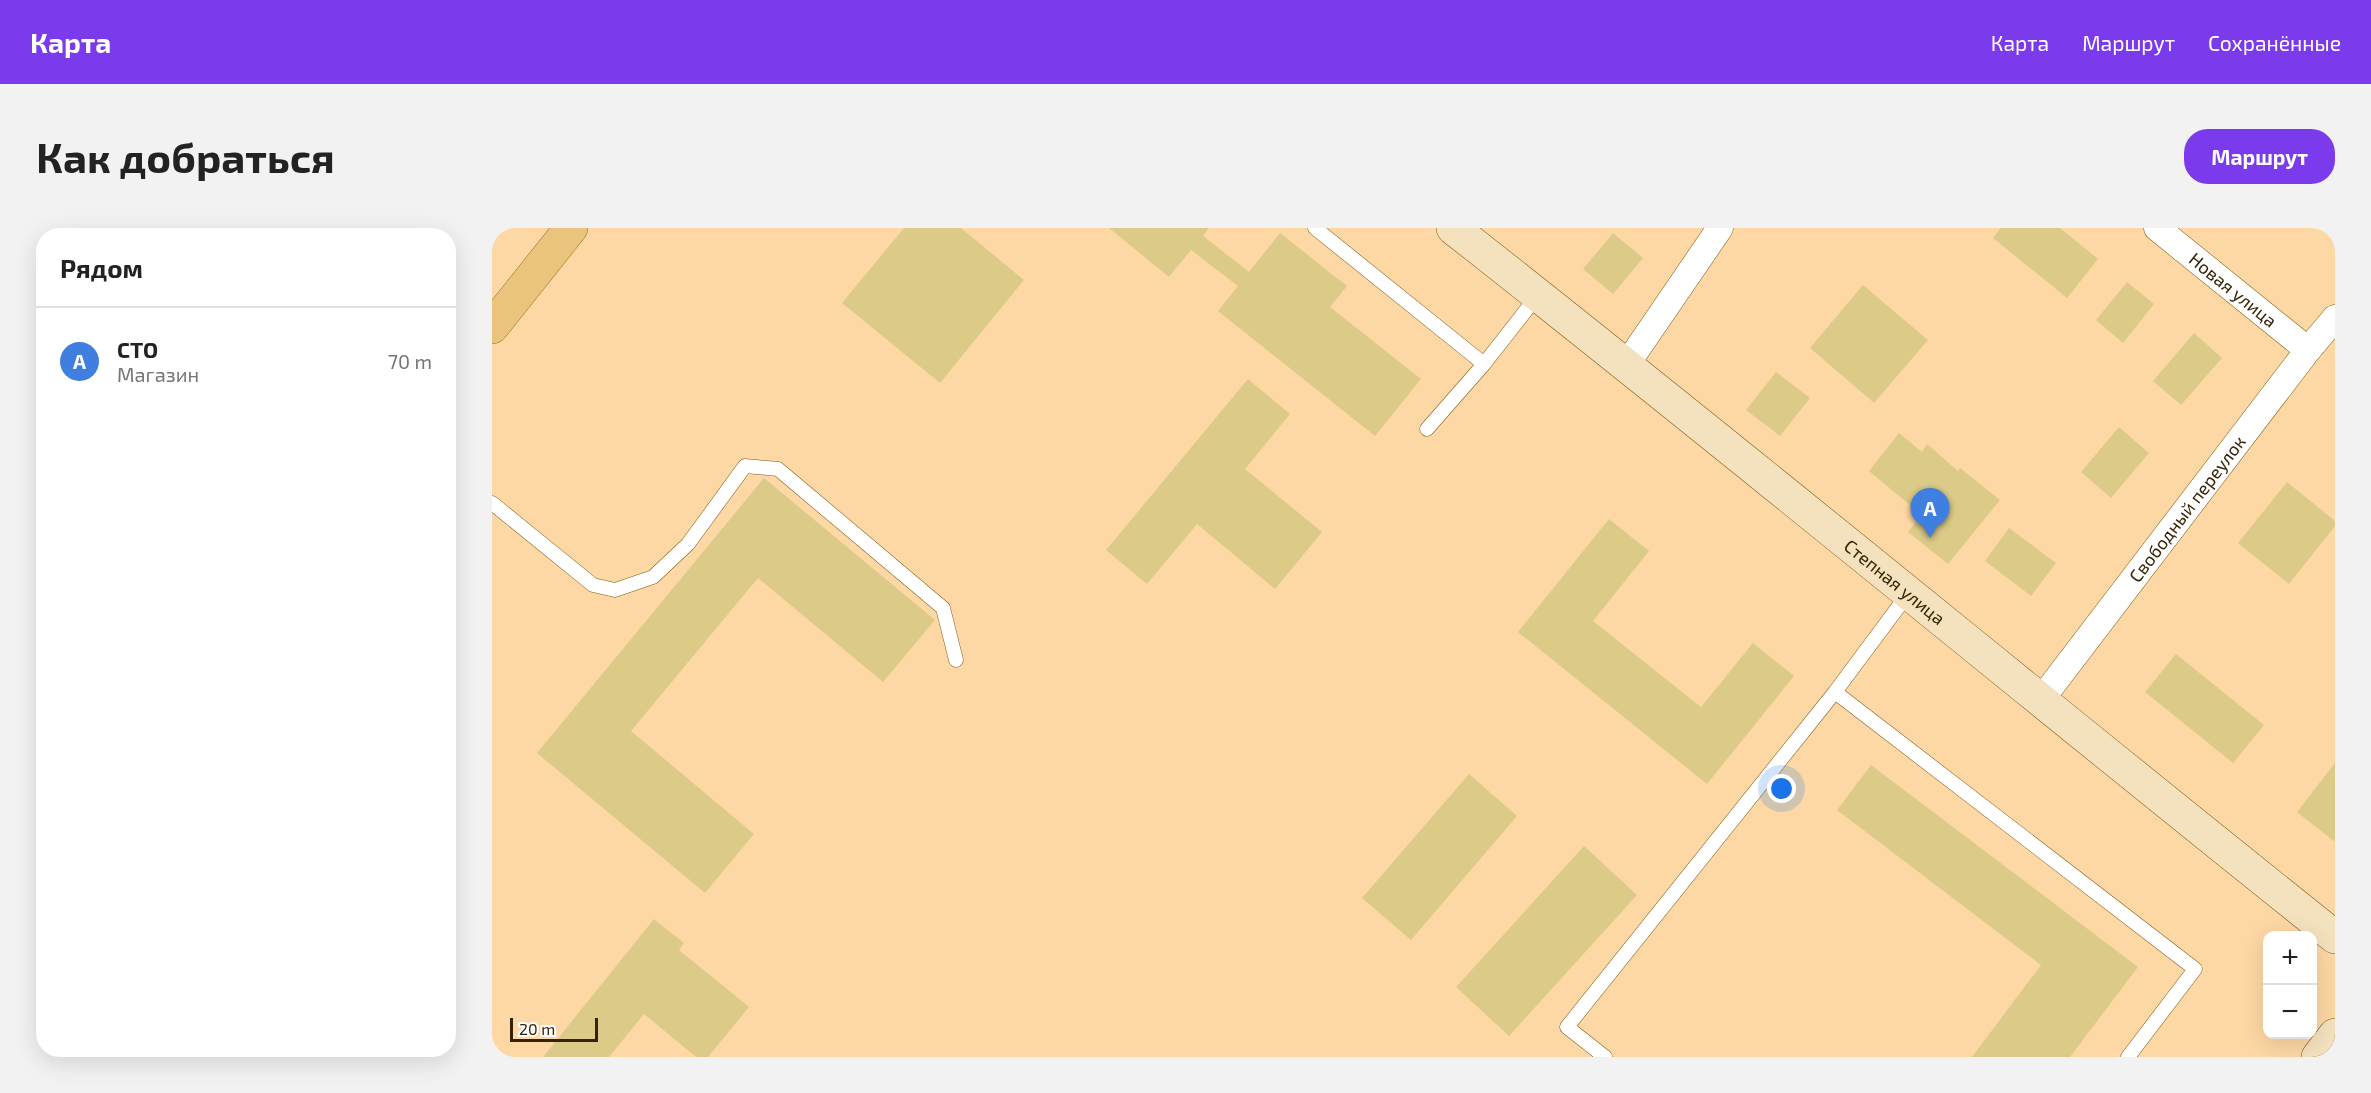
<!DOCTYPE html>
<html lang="ru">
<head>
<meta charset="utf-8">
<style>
  body { margin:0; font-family:"Exo 2",sans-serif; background:#f2f2f2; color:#222 }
  .controls { position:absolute; right:18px; bottom:18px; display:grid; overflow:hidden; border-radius:12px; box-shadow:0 6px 24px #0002 }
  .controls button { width:54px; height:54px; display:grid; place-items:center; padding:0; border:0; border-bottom:2px solid #e0e0e0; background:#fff; color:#222; font:30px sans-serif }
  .scale { position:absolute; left:18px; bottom:15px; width:88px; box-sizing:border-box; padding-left:6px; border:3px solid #342307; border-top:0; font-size:16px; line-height:21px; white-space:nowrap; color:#342307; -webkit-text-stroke:4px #fff; paint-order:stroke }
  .you { position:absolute; left:1290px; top:561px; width:21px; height:21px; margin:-15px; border:4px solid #fff; border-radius:50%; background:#1a73e8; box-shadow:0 0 0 9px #1a73e833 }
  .badge { display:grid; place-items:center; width:39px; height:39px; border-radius:50%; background:#7c3aed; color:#fff; font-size:20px; font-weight:700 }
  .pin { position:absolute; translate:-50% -50px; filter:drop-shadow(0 2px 3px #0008) }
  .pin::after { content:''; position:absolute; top:32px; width:21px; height:18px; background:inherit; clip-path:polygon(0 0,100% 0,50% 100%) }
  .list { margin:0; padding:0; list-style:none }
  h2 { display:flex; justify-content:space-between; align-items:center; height:78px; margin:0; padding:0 24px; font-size:26px }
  h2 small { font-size:20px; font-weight:400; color:#767676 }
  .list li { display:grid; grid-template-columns:39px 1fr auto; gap:18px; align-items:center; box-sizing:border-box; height:108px; padding:0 24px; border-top:2px solid #e0e0e0 }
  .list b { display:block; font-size:22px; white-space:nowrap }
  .list p { margin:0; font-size:20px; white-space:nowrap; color:#767676 }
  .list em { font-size:20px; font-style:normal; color:#767676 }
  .map { position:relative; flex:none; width:1843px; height:829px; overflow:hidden; border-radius:24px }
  header { display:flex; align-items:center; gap:36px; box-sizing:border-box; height:84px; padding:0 30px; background:#7c3aed; color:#fff }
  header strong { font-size:28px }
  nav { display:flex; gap:33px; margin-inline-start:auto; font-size:21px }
  .intro { display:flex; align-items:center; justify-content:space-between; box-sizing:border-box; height:144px; padding:0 36px }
  h1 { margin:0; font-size:42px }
  .button { padding:15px 27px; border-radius:24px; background:#7c3aed; color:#fff; font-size:21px; font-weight:700 }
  main { display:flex; gap:36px; padding:0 36px }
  aside { flex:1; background:#fff; border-radius:24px; box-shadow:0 6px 24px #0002 }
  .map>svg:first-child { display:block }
  .building { fill:#dccb88 }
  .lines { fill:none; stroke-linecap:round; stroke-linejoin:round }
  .lane-casing { stroke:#81590f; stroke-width:15 }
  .street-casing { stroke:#81590f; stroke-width:27 }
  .secondary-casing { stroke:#81590f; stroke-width:34 }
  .primary-casing { stroke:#a1711a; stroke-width:34 }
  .lane { stroke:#fff; stroke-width:14 }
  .street { stroke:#fff; stroke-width:26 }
  .secondary { stroke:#f4e1be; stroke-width:33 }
  .primary { stroke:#eac37c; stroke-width:33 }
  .labels { text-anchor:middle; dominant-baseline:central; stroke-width:4.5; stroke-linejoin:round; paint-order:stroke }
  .street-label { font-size:18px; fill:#342307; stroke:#fff }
</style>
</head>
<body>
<header>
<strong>Карта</strong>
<nav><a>Карта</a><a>Маршрут</a><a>Сохранённые</a></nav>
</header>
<div class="intro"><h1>Как добраться</h1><a class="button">Маршрут</a></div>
<main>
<aside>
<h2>Рядом<small></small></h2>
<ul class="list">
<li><span class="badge" style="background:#3f7fe0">A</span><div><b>СТО</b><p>Магазин</p></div><em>70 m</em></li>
</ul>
</aside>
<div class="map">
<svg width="1843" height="829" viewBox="0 0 1843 829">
  <rect width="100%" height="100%" fill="#fdd8a4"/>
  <path class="building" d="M412,0H469L532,52L448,155L350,75Z
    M617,0H717L711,8L757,44L788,5L855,58L838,79L929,151L883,208L726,83L746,58L699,22L677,49Z
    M1509,0H1568L1606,31L1575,70L1501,10Z
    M1121,5L1151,30L1121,66L1091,41Z
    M1635,54L1662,76L1631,115L1604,92Z
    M1371,57L1436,112L1382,175L1318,120Z
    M1702,105L1730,130L1689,177L1661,153Z
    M1284,144L1318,170L1288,208L1254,182Z
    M756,151L798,186L753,241L830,304L783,361L705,296L655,356L614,322Z
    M1627,199L1657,225L1619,270L1589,244Z
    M1407,205L1430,224L1435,216L1466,243L1468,240L1508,272L1456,336L1416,304L1430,287L1377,243Z
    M272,250L443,392L391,454L266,350L139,503L262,606L213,665L45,525Z
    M1795,254L1843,293V298L1797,356L1746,315Z
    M1117,291L1157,323L1101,393L1209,479L1261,415L1302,448L1215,556L1026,404Z
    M1517,300L1564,335L1539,368L1493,333Z
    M1684,426L1772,497L1741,535L1653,464Z
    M1843,535V614L1805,584Z
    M1379,537L1646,739L1578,829H1480L1549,737L1345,582Z
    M977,546L1025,588L919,712L870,670Z
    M1092,618L1145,667L1017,808L964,759Z
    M162,691L192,715L187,722L257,779L216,829H204L152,786L117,829H51Z"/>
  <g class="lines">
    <g class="lane-casing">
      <path id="lane" d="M823,0L992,136L935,201
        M992,136L1046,67
        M0,275L101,357L123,362L161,349L196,316L253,238L286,241L451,380L464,432
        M1416,366L1343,464L1703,741L1636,829
        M1113,829L1075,799L1343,464"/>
    </g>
    <g class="street-casing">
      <g id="street">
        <path id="s1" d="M1665,0L1816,122"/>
        <path d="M1135,136L1228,0"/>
        <path id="s2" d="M1548,473L1816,122L1843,90"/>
      </g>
    </g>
    <g class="secondary-casing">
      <g id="secondary">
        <path id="s3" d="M961,0C1258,233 1548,474 1843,709"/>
        <path d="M1826,829L1843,807"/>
      </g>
    </g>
    <g class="primary-casing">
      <path id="primary" d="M0,99L79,0"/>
    </g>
    <use href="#lane" class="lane"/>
    <use href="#street" class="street"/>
    <use href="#secondary" class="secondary"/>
    <use href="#primary" class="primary"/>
  </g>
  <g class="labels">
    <g class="street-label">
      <text stroke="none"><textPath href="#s1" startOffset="98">Новая улица</textPath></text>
      <text stroke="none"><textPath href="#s2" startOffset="242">Свободный переулок</textPath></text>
      <text stroke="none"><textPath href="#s3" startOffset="566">Степная улица</textPath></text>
    </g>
  </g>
</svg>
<div class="controls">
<button>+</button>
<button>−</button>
</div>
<div class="scale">20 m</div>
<div class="you"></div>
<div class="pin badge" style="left:1438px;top:310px;background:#3f7fe0">A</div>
</div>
</main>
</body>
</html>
